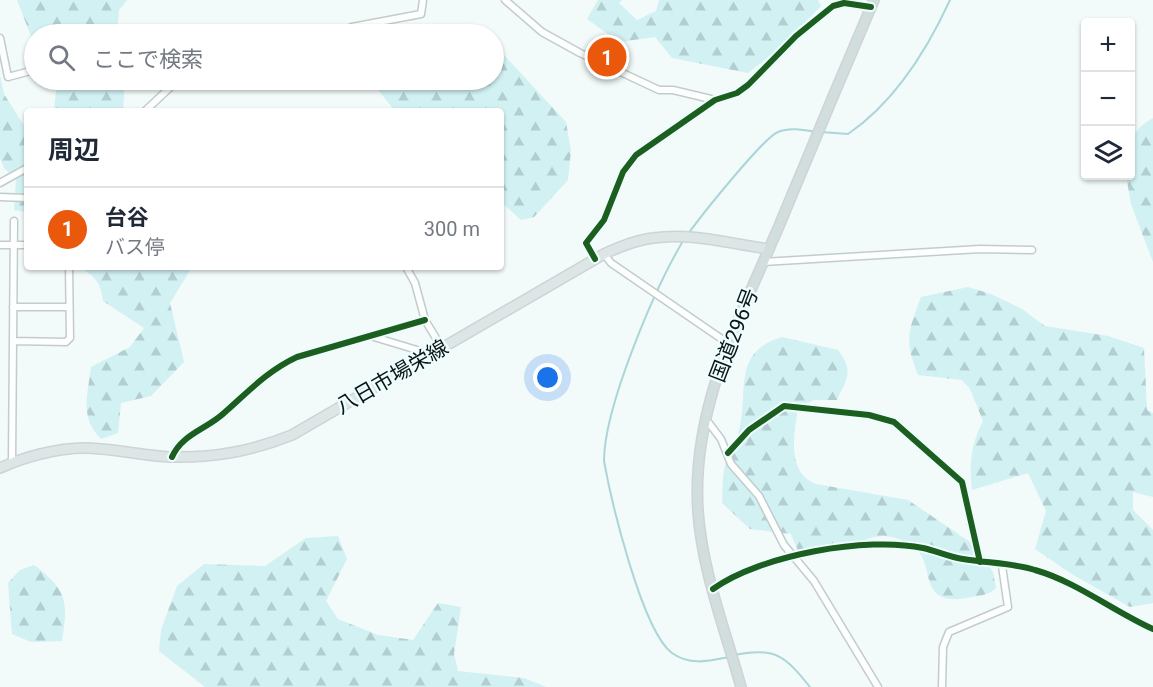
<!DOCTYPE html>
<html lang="ja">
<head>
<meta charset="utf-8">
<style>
  body { margin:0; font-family:Roboto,"Noto Sans JP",sans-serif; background:#f6f6f7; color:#1f2937 }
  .controls { position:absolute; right:18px; top:18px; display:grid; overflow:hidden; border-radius:6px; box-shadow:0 2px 4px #0004 }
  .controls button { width:54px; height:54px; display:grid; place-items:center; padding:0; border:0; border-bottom:2px solid #e0e1e3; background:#fff; color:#1f2937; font:30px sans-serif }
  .you { position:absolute; left:548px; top:378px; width:21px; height:21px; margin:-15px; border:4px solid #fff; border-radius:50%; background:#1a73e8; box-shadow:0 0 0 9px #1a73e833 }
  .badge { display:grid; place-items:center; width:39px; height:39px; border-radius:50%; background:#ea580c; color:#fff; font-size:20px; font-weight:700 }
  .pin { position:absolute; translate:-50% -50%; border:3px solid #fff; box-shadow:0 2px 6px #0006 }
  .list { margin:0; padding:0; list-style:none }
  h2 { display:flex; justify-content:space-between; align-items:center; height:78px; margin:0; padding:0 24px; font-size:26px }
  h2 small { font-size:20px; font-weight:400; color:#747a83 }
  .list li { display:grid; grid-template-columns:39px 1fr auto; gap:18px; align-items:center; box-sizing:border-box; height:84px; padding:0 24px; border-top:2px solid #e0e1e3 }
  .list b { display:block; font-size:22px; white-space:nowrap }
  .list p { margin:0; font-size:20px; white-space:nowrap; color:#747a83 }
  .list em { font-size:20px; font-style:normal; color:#747a83 }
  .icon { flex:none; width:33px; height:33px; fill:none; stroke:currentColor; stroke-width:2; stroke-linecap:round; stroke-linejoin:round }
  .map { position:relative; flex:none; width:1153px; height:687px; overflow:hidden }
  .search { position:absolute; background:#fff; box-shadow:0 2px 4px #0004; left:24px; top:24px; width:480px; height:66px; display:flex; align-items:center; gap:15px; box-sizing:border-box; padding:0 21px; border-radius:33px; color:#747a83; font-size:22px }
  .panel { position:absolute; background:#fff; box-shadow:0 2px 4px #0004; left:24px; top:108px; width:480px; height:162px; border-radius:6px }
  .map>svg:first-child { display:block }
  .forest { fill:url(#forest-firs) }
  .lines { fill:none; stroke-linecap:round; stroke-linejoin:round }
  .stream { stroke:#abd6d9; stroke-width:2 }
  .minor-casing { stroke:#c3cccc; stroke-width:9 }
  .primary-casing { stroke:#cfd3d4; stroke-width:12 }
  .trunk-casing { stroke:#cfd3d4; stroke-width:12 }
  .minor { stroke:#fdfefe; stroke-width:6 }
  .primary { stroke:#dde6e6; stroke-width:9 }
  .trunk { stroke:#d2dede; stroke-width:9 }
  .cycleway-casing { stroke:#eefdfe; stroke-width:10 }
  .cycleway { stroke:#1b5e20; stroke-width:6 }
  .labels { text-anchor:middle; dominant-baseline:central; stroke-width:5; stroke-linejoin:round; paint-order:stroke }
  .street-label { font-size:21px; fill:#0d1617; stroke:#eefdfe }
</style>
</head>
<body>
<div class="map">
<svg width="1153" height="687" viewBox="0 0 1153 687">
  <defs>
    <pattern id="forest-firs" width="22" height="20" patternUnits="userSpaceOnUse" patternTransform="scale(1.5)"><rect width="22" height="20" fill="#d2f1f3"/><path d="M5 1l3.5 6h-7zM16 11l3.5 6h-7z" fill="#b3ced0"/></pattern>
  </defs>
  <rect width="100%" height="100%" fill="#f2fafa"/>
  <path class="forest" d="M17,0H127L119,10L117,34H34V37L31,36Z
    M598,0H622L619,3L637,20L656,11L659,0H818L821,6L776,51L748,73L672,58L655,37L619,42L587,19Z
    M494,44L566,122L571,151L568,180L534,217L521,220L501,202V111H395L370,80H494Z
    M0,76L4,94L27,130V212L14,210L16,179L4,168L0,158Z
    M57,80H125L123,111H54Z
    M1153,118V262L1131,204L1126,176H1130C1130,147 1126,134 1153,118Z
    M78,267H192L170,303L184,362L151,396L121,403L118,433L101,439C79,417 88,395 91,367L130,347L144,328L103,301C101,282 95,276 78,267Z
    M968,287L991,294L1022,309L1045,326L1108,336L1144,348L1147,410L1153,413V497L1133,492V510L1153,530V603L1130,607L1070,573L1035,549L1046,511L1028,473L972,490C969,464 971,444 983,421L970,389L962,380L918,375C904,340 908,332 921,297Z
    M782,337L838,350C854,371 847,378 837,400H814L798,408C794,434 786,472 816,484L908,500L976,546L993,572L996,588C987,596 978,596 966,598C913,607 940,558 908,543C869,523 858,552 825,554C816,554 807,552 798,551L791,534L750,529L722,503C723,490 722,474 726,461C730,449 738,438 740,426C748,387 733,352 782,337Z
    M338,536L347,559L326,601L338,619L378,635L413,640L438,603L461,607L454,654L458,671L524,678L546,687H205L159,651L161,630L177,586L204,564L265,566L306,538Z
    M34,565C68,591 68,601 62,641L31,642L12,634L8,583L20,570Z"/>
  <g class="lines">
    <path class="stream" d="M821,132L848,134C895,102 927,50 950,0
      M688,234C701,216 763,138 778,132C790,127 804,130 816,132
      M683,241C655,288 604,407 604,461C611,500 642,631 672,653C690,666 709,661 729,657
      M735,655C775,646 786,657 810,687"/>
    <g class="minor-casing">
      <path id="minor" d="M505,0L542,32L580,53L659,90H673L715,100
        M334,34L352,27L421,14L423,0
        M0,38L8,77L34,70
        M145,111L178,80
        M0,183L27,168
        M0,197L27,198
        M0,245H27
        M604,254L611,263L729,344
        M595,259L586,243L604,220L623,172L636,155L715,100L737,93L748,85L796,36L833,6L844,3L871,7
        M763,262L980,249L1032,250
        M406,267L415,283L425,320L442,348
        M13,307H69
        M374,337L417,350L426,358
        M13,341L66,342L70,338L69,267
        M705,418L721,439L731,464L759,496L784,545L814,581L878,687
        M728,453L749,430L784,406L869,415L894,422L962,482L980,562
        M172,457C182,434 207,429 224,413C248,392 267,371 297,357L425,320
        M12,462L14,221
        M713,589C760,555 867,536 923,548C937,551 949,557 963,559C986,563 1013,563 1035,570C1077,582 1113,611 1153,629
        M942,687L943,647L949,632L1008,607L1002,566"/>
    </g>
    <g class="primary-casing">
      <path id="primary" d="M0,468C24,457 57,448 84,448C113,448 142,456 171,457C215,458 252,451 292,435L604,254C619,247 636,240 653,238C690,232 732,244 769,249"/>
    </g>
    <g class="trunk-casing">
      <path id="trunk" d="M741,687C725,629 702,571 698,511C691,409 740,317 779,226C810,151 842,75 874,0"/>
    </g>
    <use href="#minor" class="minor"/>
    <use href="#primary" class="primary"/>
    <use href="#trunk" class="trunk"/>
    <g class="cycleway-casing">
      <path id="cycleway" d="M595,259L586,243L604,220L623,172L636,155L715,100L737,93L748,85L796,36L833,6L844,3L871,7
        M728,453L749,430L784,406L869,415L894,422L962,482L980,562
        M172,457C182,434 207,429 224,413C248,392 267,371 297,357L425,320
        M713,589C760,555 867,536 923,548C937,551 949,557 963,559C986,563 1013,563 1035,570C1077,582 1113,611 1153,629"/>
    </g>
    <use href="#cycleway" class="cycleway"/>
  </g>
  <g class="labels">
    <g class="street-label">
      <text transform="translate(734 335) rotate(-69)">国道296号</text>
      <text transform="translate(392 377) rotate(-30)">八日市場栄線</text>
    </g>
  </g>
</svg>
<div class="controls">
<button>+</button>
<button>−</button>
<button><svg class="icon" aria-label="layers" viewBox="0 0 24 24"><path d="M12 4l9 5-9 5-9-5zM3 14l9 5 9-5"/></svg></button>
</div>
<div class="you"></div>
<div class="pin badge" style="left:607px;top:57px">1</div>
<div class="search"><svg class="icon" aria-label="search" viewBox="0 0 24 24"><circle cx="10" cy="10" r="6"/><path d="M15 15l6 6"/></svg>ここで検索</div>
<section class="panel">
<h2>周辺<small></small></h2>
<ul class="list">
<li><span class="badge">1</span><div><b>台谷</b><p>バス停</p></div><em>300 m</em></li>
</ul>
</section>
</div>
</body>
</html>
